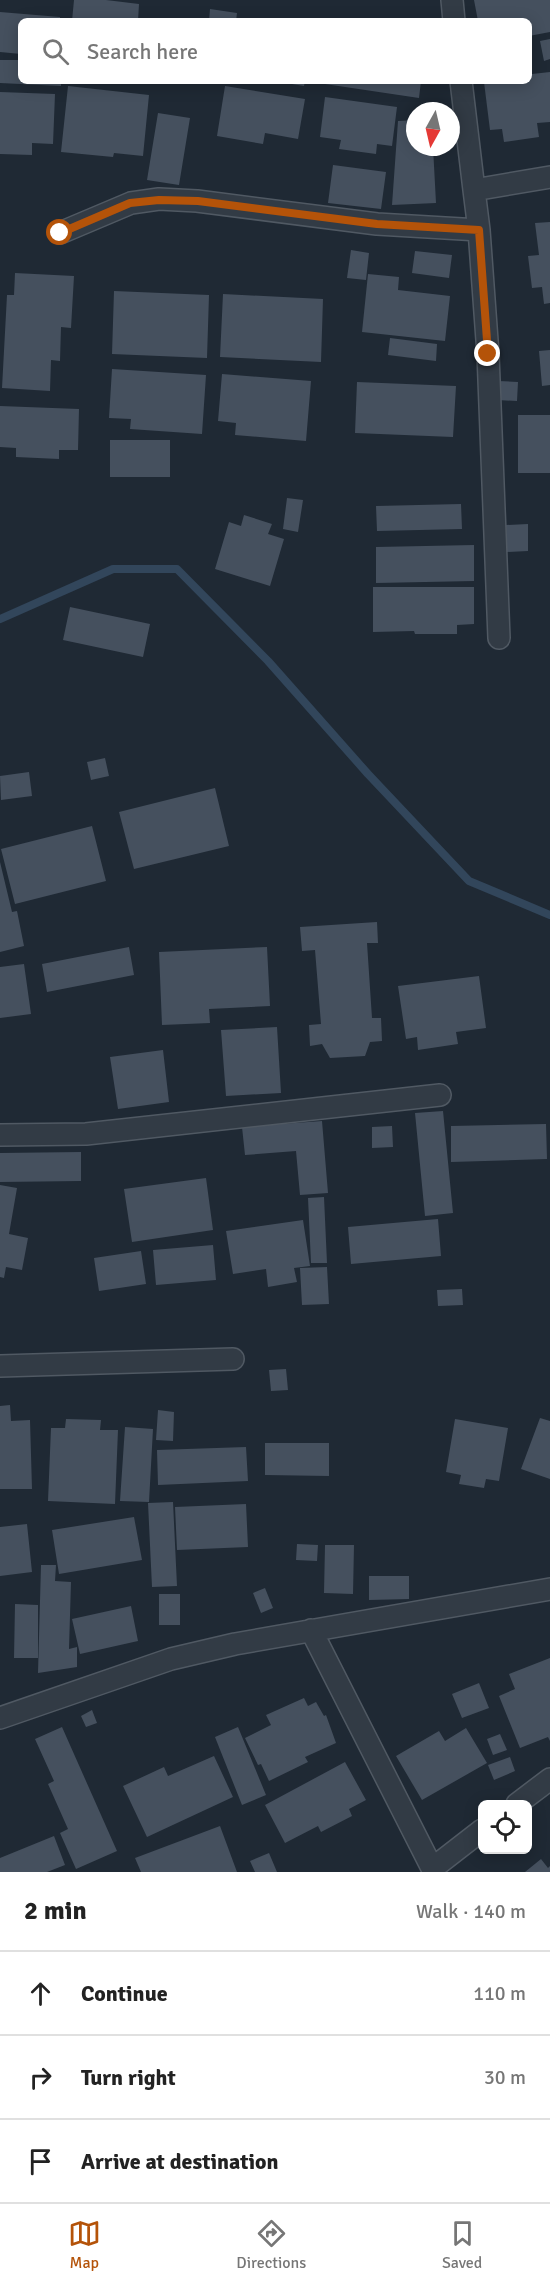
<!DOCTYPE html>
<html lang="en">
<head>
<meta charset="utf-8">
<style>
  body { margin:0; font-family:Signika,sans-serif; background:#f6f6f6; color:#222 }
  .controls { position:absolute; right:18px; bottom:18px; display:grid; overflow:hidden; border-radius:9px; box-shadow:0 3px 15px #0003 }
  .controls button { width:54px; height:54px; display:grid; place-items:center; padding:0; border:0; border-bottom:2px solid #e0e0e0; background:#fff; color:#222; font:30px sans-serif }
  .compass { position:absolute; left:406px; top:102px; width:54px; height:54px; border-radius:50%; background:#fff; box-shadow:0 3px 15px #0003; rotate:188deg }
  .stop { position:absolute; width:18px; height:18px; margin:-14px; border:4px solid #b45309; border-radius:50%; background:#fff }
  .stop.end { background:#b45309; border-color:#fff; box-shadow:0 2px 6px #0008 }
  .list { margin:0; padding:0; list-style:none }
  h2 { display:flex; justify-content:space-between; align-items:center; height:78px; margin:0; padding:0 24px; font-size:26px }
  h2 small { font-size:20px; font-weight:400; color:#767676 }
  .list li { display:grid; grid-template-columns:39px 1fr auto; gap:18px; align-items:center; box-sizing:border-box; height:84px; padding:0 24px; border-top:2px solid #e0e0e0 }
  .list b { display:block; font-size:22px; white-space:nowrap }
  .list em { font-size:20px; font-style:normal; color:#767676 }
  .icon { flex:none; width:33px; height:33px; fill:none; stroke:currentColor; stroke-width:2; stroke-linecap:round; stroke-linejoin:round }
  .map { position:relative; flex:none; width:550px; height:1872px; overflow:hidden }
  .search { position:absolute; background:#fff; box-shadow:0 3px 15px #0003; left:18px; right:18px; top:18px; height:66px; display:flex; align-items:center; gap:15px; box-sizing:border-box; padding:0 21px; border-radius:9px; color:#767676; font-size:22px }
  .sheet { height:330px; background:#fff }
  nav { display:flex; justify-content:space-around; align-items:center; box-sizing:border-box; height:84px; border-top:2px solid #e0e0e0; background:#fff; font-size:16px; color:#767676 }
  nav a { display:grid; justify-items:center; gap:3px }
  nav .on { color:#b45309 }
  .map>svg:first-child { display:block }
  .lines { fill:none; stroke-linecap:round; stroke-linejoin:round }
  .stream { stroke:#32465b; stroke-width:8 }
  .building { fill:#45505e }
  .street-casing { stroke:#505963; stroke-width:24 }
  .street { stroke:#323b45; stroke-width:21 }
  .route { stroke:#b45309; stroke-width:8 }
</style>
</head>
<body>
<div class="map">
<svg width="550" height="1872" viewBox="0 0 550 1872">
  <rect width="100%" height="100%" fill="#1f2934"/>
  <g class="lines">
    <path class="stream" d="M0,619L113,569H177L268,661L368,774L469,881L550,915"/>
  </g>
  <path class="building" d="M74,0H106L139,4L138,21H72Z
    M474,0H550V32L529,36V21H478Z
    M210,9L237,13L236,21H209Z
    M0,12L60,17V21H21V54L0,52Z
    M550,39V59L544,61L540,41Z
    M0,60H21V81H61V86L0,83Z
    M531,66L532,74L550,72V122L537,123L539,137L504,142L502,129L490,130L484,82L529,81V67Z
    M274,81H305L304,86Z
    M326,81H421L419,98L325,84Z
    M68,86L149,95L143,156L114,153L113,157L61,152Z
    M225,86L305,99L298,139L265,133L263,144L217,136Z
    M0,92L55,94L53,144L32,143V155L0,154Z
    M325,97L397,107L392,146L377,144L376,154L339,149L341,140L320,137Z
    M158,113L190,118L179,185L147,180Z
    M415,120V147H433L436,203L392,205L398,121Z
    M333,165L386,172L381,209L328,203Z
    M550,222V303L544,304L542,287L532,288L528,256L539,255L535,223Z
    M351,250L369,253L366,280L347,278Z
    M415,251L452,255L449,278L412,273Z
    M15,273L74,276L71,328L61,327L60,361L51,360L50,391L2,388L7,295H14Z
    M368,274L399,277L398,290L450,296L445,341L362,332Z
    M114,291L209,295L207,358L112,354Z
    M223,294L323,299L321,362L220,357Z
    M390,338L437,344L436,361L388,355Z
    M550,350V385L542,386L539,351Z
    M112,369L206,375L202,434L130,429L131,419L109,418Z
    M222,374L311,381L306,441L235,435L236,423L218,421Z
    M498,381L518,382L517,401L498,400Z
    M357,382L456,386L453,437L355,433Z
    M0,406L79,409L78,450H59V459L16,457V448L0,447Z
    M518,415H550V473H518Z
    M110,440H170V477H110Z
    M287,498L303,500L298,532L283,529Z
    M461,504L462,529L377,531L376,506Z
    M244,515L272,524L268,534L284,539L270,586L215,569L229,522L241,526Z
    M528,524V551L507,552L506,525Z
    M474,545V581L376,583V547Z
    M373,587H474V624L457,625V634H415L414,631L373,632Z
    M70,607L150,624L143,657L63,640Z
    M105,758L109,776L91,780L87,762Z
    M29,772L32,796L1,800L0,776Z
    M215,788L229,846L134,869L119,812Z
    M92,826L106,881L15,904L1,849Z
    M0,862L12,912L17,911L24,946L0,952Z
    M377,922L378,943H367L372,1018H381L382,1041L370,1042L365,1056L330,1058L322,1044L310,1046L309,1025L321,1024L315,950L302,951L300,927Z
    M129,947L134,975L47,992L42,964Z
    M267,947L270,1006L209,1009L210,1023L162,1025L159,952Z
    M24,964L31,1014L0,1018V967Z
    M479,976L486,1028L456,1032L458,1044L418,1050L417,1037L406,1039L398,986Z
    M277,1027L281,1093L226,1096L221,1030Z
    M163,1050L169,1102L118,1109L110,1057Z
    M443,1111L453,1213L425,1216L415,1113Z
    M322,1121L328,1193L300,1195L296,1151L245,1155L242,1127Z
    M546,1124L547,1159L451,1162V1126Z
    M392,1126L393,1147L372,1148V1127Z
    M81,1152V1181L0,1182V1153Z
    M206,1178L213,1230L132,1242L124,1189Z
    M0,1185L17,1188L9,1234L28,1238L22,1270L6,1267L4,1278L0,1277Z
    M324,1197L327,1263H311L308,1198Z
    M438,1219L441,1256L351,1264L348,1227Z
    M303,1220L310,1266L294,1268L297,1282L268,1287L266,1269L233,1274L226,1231Z
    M213,1245L216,1280L156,1285L153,1250Z
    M141,1251L146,1284L99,1291L94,1258Z
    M327,1267L329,1304L302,1305L300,1268Z
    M462,1289L463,1305L438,1306L437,1290Z
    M286,1369L288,1390L271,1391L269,1370Z
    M10,1405L11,1421L30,1420L32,1489H0V1406Z
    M158,1410L174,1412L173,1441L156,1440Z
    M540,1418L550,1421V1479L521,1469Z
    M66,1419L101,1420L100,1430H118L115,1504L48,1501L51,1428H65Z
    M455,1419L508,1428L499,1481L486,1479L484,1488L459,1484L461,1475L446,1472Z
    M125,1427L153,1429L149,1502L120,1501Z
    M265,1443H329V1476L265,1475Z
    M246,1447L248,1481L158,1485L157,1450Z
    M173,1502L177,1586L152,1587L148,1503Z
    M246,1504L248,1547L177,1550L175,1507Z
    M134,1517L142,1560L59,1574L52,1530Z
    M27,1524L32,1572L0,1576V1527Z
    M297,1544L318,1545L317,1561L296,1560Z
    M325,1545H354L353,1594L324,1593Z
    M41,1565H56L55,1581L71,1582L69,1649L77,1647V1667L38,1673Z
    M369,1576H409V1599L369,1600Z
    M265,1588L273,1608L261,1613L253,1593Z
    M159,1594H180V1625H159Z
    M15,1604L38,1605V1658H14Z
    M131,1606L138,1641L80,1654L72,1619Z
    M550,1658V1741L548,1737L520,1748L499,1696L515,1689L509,1674Z
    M479,1683L489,1708L462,1718L452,1694Z
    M304,1698L308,1706L316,1702L324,1716L326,1715L336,1743L305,1757L308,1762L269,1781L261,1764L258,1765L245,1738L271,1725L266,1715Z
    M92,1710L97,1723L86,1727L81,1716Z
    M62,1727L117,1851L76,1869L60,1833L68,1829L48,1784L54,1781L35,1739Z
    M238,1727L266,1795L242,1805L215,1737Z
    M466,1728L487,1763L422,1800L396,1756L439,1731L445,1741Z
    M500,1734L507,1750L493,1755L487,1739Z
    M214,1756L233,1797L147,1837L123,1786L164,1767L168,1776Z
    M510,1757L515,1771L494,1780L488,1765Z
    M345,1762L366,1800L349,1809L352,1816L321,1832L318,1826L285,1843L265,1805Z
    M220,1826L237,1872H141L135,1858Z
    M54,1836L65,1865L47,1872H0V1858Z
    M269,1853L277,1872H255L250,1861Z
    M541,1859L548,1868L550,1866V1872H525Z"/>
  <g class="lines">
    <g class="street-casing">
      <path id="street" d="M452,0L454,21
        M461,81L474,190L550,177
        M474,190L479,230L488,354L499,638
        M60,233L131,203L159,199L197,201L377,224L479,230
        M0,1135L86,1134L440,1095
        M0,1366L233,1359
        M311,1630L434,1872
        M0,1718L171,1659L235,1644L550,1589
        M517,1804L550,1779
        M433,1868L482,1830"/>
    </g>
    <use href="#street" class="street"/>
  </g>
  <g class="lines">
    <path class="route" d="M60,233L130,203L159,200L198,201L377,224L479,230L488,354"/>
  </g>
</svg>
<div class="controls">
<button><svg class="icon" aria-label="locate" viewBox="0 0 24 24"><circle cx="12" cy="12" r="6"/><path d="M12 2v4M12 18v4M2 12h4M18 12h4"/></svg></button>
</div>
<svg class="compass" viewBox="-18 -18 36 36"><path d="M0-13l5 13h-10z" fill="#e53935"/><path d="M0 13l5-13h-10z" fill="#767676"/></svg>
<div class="stop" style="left:60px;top:233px"></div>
<div class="stop end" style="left:488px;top:354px"></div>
<div class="search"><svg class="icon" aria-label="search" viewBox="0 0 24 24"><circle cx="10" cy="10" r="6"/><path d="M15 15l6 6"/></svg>Search here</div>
</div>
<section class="sheet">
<h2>2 min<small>Walk · 140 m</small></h2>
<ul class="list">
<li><svg class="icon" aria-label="ahead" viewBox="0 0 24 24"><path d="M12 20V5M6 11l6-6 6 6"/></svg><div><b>Continue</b></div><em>110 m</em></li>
<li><svg class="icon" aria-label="right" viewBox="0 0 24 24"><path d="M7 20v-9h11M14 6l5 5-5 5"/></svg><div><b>Turn right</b></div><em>30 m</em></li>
<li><svg class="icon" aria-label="arrive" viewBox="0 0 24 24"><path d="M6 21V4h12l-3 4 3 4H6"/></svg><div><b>Arrive at destination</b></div></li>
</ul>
</section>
<nav>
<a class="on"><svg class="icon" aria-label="map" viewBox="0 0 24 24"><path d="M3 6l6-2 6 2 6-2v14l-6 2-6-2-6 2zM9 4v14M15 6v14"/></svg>Map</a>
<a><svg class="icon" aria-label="directions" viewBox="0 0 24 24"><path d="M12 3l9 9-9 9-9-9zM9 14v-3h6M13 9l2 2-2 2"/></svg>Directions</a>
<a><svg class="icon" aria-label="saved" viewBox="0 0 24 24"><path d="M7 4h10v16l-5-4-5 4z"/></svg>Saved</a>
</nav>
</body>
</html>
